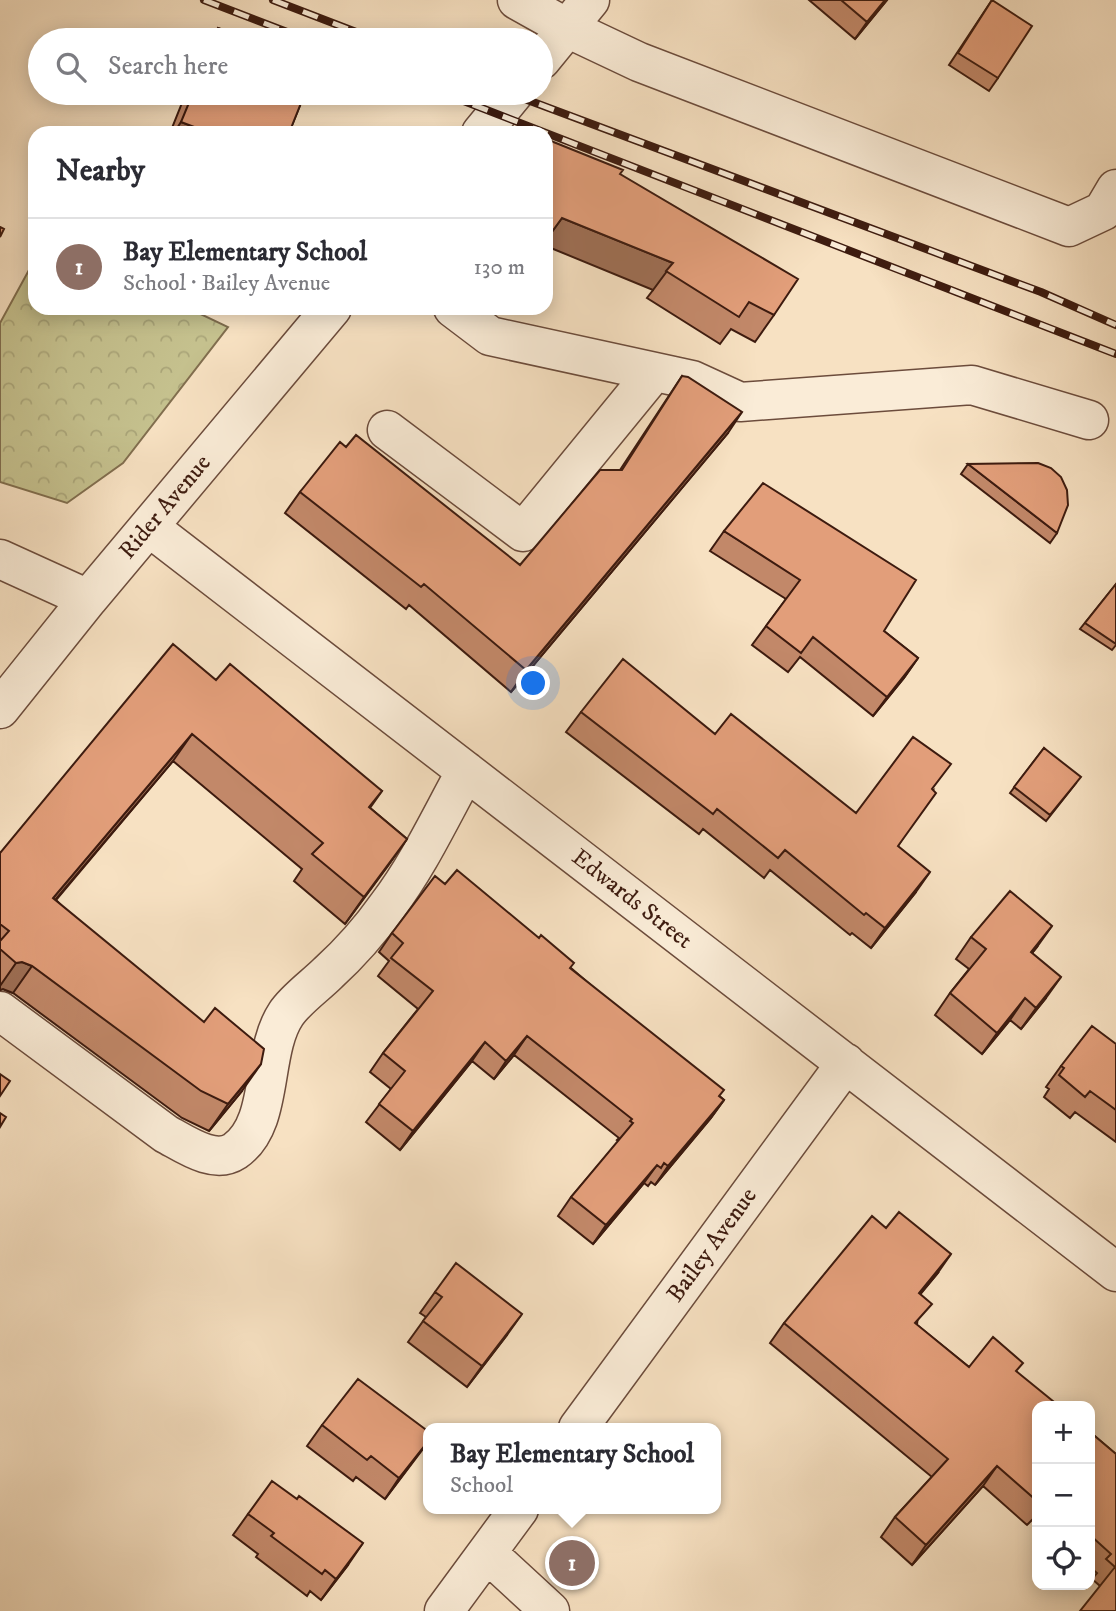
<!DOCTYPE html>
<html lang="en">
<head>
<meta charset="utf-8">
<style>
  body { margin:0; font-family:"IM FELL DW Pica",serif; background:#f7f7f7; color:#2b2b33 }
  .controls { position:absolute; right:21px; bottom:21px; display:grid; overflow:hidden; border-radius:14px; box-shadow:0 4px 18px #0003 }
  .controls button { width:63px; height:63px; display:grid; place-items:center; padding:0; border:0; border-bottom:2px solid #e1e1e2; background:#fff; color:#2b2b33; font:35px sans-serif }
  .you { position:absolute; left:534px; top:684px; width:24px; height:24px; margin:-18px; border:5px solid #fff; border-radius:50%; background:#1a73e8; box-shadow:0 0 0 10px #1a73e833 }
  .badge { display:grid; place-items:center; width:46px; height:46px; border-radius:50%; background:#d93025; color:#fff; font-size:23px; font-weight:700 }
  .pin { position:absolute; translate:-50% -50%; border:4px solid #fff; box-shadow:0 2px 7px #0006 }
  .popup { position:absolute; left:423px; top:1423px; width:298px; height:91px; box-sizing:border-box; display:grid; place-content:center; border-radius:14px; background:#fff; filter:drop-shadow(0 2px 5px #0005); font-size:23px; white-space:nowrap; color:#7c7c81 }
  .popup b { font-size:26px; color:#2b2b33 }
  .popup::after { content:''; position:absolute; left:50%; top:100%; margin-left:-14px; border:14px solid transparent; border-top-color:#fff }
  .list { margin:0; padding:0; list-style:none }
  h2 { display:flex; justify-content:space-between; align-items:center; height:91px; margin:0; padding:0 28px; font-size:30px }
  h2 small { font-size:23px; font-weight:400; color:#7c7c81 }
  .list li { display:grid; grid-template-columns:46px 1fr auto; gap:21px; align-items:center; box-sizing:border-box; height:98px; padding:0 28px; border-top:2px solid #e1e1e2 }
  .list b { display:block; font-size:26px; white-space:nowrap }
  .list p { margin:0; font-size:23px; white-space:nowrap; color:#7c7c81 }
  .list em { font-size:23px; font-style:normal; color:#7c7c81 }
  .icon { flex:none; width:38px; height:38px; fill:none; stroke:currentColor; stroke-width:2; stroke-linecap:round; stroke-linejoin:round }
  .map { position:relative; flex:none; width:1116px; height:1611px; overflow:hidden }
  .search { position:absolute; background:#fff; box-shadow:0 4px 18px #0003; left:28px; top:28px; width:525px; height:77px; display:flex; align-items:center; gap:18px; box-sizing:border-box; padding:0 24px; border-radius:38px; color:#7c7c81; font-size:26px }
  .panel { position:absolute; background:#fff; box-shadow:0 4px 18px #0003; left:28px; top:126px; width:525px; height:189px; border-radius:21px }
  .map>svg:first-child { display:block }
  .forest { fill:url(#forest-crowns); stroke:#816e4e; stroke-width:2 }
  .lines { fill:none; stroke-linecap:round; stroke-linejoin:round }
  .minor-casing { stroke:#6c4c3c; stroke-width:41 }
  .minor { stroke:#faecd7; stroke-width:38 }
  .rail-casing { stroke:#3d1b0f; stroke-width:8 }
  .rail { stroke:#faecd7; stroke-width:5; stroke-dasharray:16; stroke-linecap:butt }
  .wall { fill:#c28869; stroke:#3d1b0f; stroke-width:2 }
  .shaded-wall { fill:#9e6f55; stroke:#3d1b0f; stroke-width:2 }
  .building { fill:#e29e7a; stroke:#3d1b0f; stroke-width:2 }
  .labels { text-anchor:middle; dominant-baseline:central; stroke-width:5; stroke-linejoin:round; paint-order:stroke }
  .street-label { font-size:24px; fill:#3d1b0f; stroke:#faecd7 }
</style>
</head>
<body>
<div class="map">
<svg width="1116" height="1611" viewBox="0 0 1116 1611">
  <defs>
    <pattern id="forest-crowns" width="20" height="18" patternUnits="userSpaceOnUse" patternTransform="scale(1.75)"><rect width="20" height="18" fill="#c5c18e"/><path d="M2 6a3 3 0 1 1 6 0M12 15a3 3 0 1 1 6 0" fill="none" stroke="#aaa579"/></pattern>
  </defs>
  <rect width="100%" height="100%" fill="#f7e1c2"/>
  <filter id="stains"><feTurbulence type="fractalNoise" baseFrequency=".00286" numOctaves="4"/><feColorMatrix values="0 0 0 0 .2 0 0 0 0 .09 0 0 0 0 .02 0 0 0 .5 -.17"/></filter>
  <radialGradient id="worn" r=".72"><stop offset=".6" stop-color="#630" stop-opacity="0"/><stop offset="1" stop-color="#630" stop-opacity=".3"/></radialGradient>
  <path class="forest" d="M35,259V308H188L228,327L123,463L67,503L0,482V323Z"/>
  <g class="lines">
    <g class="minor-casing">
      <path id="minor" d="M517,0L567,28L639,62L1069,227L1103,211L1116,189
        M541,60L590,0
        M481,133L514,93
        M453,308L490,336L692,380L740,402L972,385L1089,420
        M387,430L523,532L654,372
        M149,527L1116,1272
        M0,559L88,599
        M0,709L88,599L332,308
        M0,1011L166,1134C185,1144 214,1165 235,1151C275,1123 260,1053 286,1014C295,1000 316,985 328,973C350,953 371,929 388,905C419,864 441,816 466,771
        M578,1428L846,1063
        M487,1553L550,1611
        M444,1611L519,1509"/>
    </g>
    <use href="#minor" class="minor"/>
    <g class="rail-casing">
      <path id="rail" d="M204,0L308,40
        M273,0L377,40
        M443,93L1116,354
        M509,93L1041,292L1116,325"/>
    </g>
    <use href="#rail" class="rail"/>
  </g>
  <path class="wall" d="M809,0H887L855,39Z
    M992,0L998,78L989,91L949,65Z
    M218,28L249,40H209Z
    M186,93H305L289,133H170Z
    M620,174L774,315L755,342L731,329L720,344L647,298L653,290Z
    M682,376L728,433L511,692L409,605L406,609L285,513L300,492L346,447L520,565L620,470Z
    M968,464L1057,533L1050,543L961,474Z
    M724,531L884,631L918,658L904,678L873,716L800,657L788,672L752,645L786,599L710,551Z
    M1116,584V645L1112,650L1080,629Z
    M216,680L382,791L370,808L407,839L345,924L294,881L302,869L173,761L56,900L242,1091L209,1131L182,1118L13,993L3,989L0,990V853Z
    M581,712L715,734L856,813L933,790L898,846L916,892L871,948L852,933L850,935L770,870L764,878L703,829L699,834L566,732Z
    M1044,748L1076,783L1046,821L1010,793Z
    M445,884L571,968L724,1100L711,1118L655,1185L651,1182L648,1186L644,1183L593,1244L558,1216L571,1197L619,1141L617,1140L619,1138L514,1055L494,1079L472,1061L400,1150L366,1122L391,1089L370,1072L383,1053L418,1009L378,976L389,961L379,952L392,933Z
    M971,937L1037,947L1032,953L1046,998L1021,1029L1010,1020L982,1054L935,1015L950,993L969,969L956,959Z
    M1116,1044V1142L1075,1112L1070,1118L1044,1097L1049,1089L1046,1087L1061,1066Z
    M937,1274L920,1294L917,1325L969,1367L1017,1372L1037,1406V1523L1033,1519L1027,1525L983,1486L912,1565L881,1537L895,1517L932,1477L770,1343L784,1323Z
    M435,1292L507,1335L467,1387L408,1342L426,1317L420,1313Z
    M322,1425L429,1441L385,1499L356,1477L353,1481L307,1446Z
    M1090,1432L1116,1454V1611L1100,1586L1092,1579L1097,1573L1090,1567Z
    M248,1514L348,1565L321,1600L310,1591L307,1596L256,1557L258,1554L233,1535Z"/>
  <path class="shaded-wall" d="M885,0H887L855,39L867,22Z
    M181,122L210,133H174Z
    M562,218L673,263L653,290L546,246V240Z
    M742,412L728,433L511,692L526,670Z
    M918,658L904,678L873,716L887,697Z
    M192,734L173,761L34,925L53,898Z
    M407,839L388,866L345,924L364,897Z
    M930,872L916,892L871,948L885,928Z
    M1052,926L1037,947L1016,973L1031,952Z
    M22,962L32,966L13,993L3,989L0,990V986L16,963Z
    M1061,977L1046,998L1021,1029L1036,1008Z
    M1025,998L1010,1020L982,1054L997,1033Z
    M527,1036L514,1055L494,1079L506,1061Z
    M485,1042L472,1061L400,1150L413,1131Z
    M261,1064L242,1091L209,1131L228,1104Z
    M724,1100L711,1118L655,1185L668,1166Z
    M657,1165L644,1183L593,1244L606,1225Z
    M951,1254L937,1274L905,1313L919,1293Z
    M522,1314L507,1335L467,1387L482,1366Z
    M429,1440L417,1456L385,1499L399,1478Z
    M997,1466L983,1486L912,1565L926,1545Z
    M363,1543L348,1565L321,1600L336,1579Z"/>
  <path class="building" d="M841,0H885L867,22Z
    M992,0L1032,26L998,78L958,53Z
    M218,28L249,40H213Z
    M193,93H305L289,133H210L181,122Z
    M546,139L623,170L620,174L798,279L774,315L749,302L739,317L666,271L673,263L562,218L546,240Z
    M0,227L4,229L0,237Z
    M682,376L688,377L742,412L526,670L424,584L421,587L300,492L340,442L346,447L356,435L520,565L600,470H622Z
    M1038,463L1051,468L1061,477L1067,490L1068,505L1057,533L968,464Z
    M763,483L916,580L884,631L918,658L887,697L813,637L801,653L766,626L800,580L724,531Z
    M1116,584V644L1085,623Z
    M173,644L216,680L230,664L382,791L369,807L407,839L364,897L312,854L323,843L192,734L53,898L204,1022L215,1008L264,1049L261,1064L228,1104L201,1091L32,966L22,962L16,963L0,949V941L9,931L0,924V853Z
    M623,659L715,734L731,714L856,813L913,737L951,764L932,789L936,793L898,846L930,872L885,928L866,913L864,915L785,850L778,858L717,809L713,814L581,712Z
    M1044,748L1081,777L1050,815L1014,787Z
    M457,870L539,938L541,935L574,963L570,968L724,1090L719,1096L724,1100L668,1166L664,1163L661,1168L657,1165L606,1225L571,1197L633,1123L630,1121L632,1119L527,1036L506,1061L485,1042L413,1131L379,1104L405,1071L383,1053L433,991L391,958L403,943L392,933L435,876L445,884Z
    M1010,891L1052,926L1031,952L1061,977L1036,1008L1025,998L997,1033L950,993L986,949L971,937Z
    M1092,1026L1116,1044V1110L1090,1091L1085,1097L1059,1075L1064,1068L1061,1066Z
    M0,1074L10,1081L0,1096Z
    M0,1113L6,1117L0,1127Z
    M899,1212L951,1254L919,1293L932,1304L915,1323L969,1367L993,1337L1023,1363L1016,1371L1059,1406H1037V1501L997,1466L926,1545L895,1517L948,1459L784,1323L872,1216L886,1228Z
    M456,1263L522,1314L482,1366L423,1321L442,1297L435,1292Z
    M358,1379L429,1432V1440L399,1478L371,1456L367,1460L322,1425Z
    M1090,1432L1116,1454V1611H1080L1115,1567L1106,1559L1111,1554L1090,1535Z
    M272,1481L297,1499L299,1496L363,1543L336,1579L325,1570L322,1574L271,1536L274,1533L248,1514Z"/>
  <g class="labels">
    <g class="street-label">
      <text transform="translate(165 507) rotate(-50)">Rider Avenue</text>
      <text transform="translate(632 899) rotate(38)">Edwards Street</text>
      <text transform="translate(712 1245) rotate(-54)">Bailey Avenue</text>
    </g>
  </g>
  <rect width="100%" height="100%" filter="url(#stains)"/>
  <rect width="100%" height="100%" fill="url(#worn)"/>
</svg>
<div class="controls">
<button>+</button>
<button>−</button>
<button><svg class="icon" aria-label="locate" viewBox="0 0 24 24"><circle cx="12" cy="12" r="6"/><path d="M12 2v4M12 18v4M2 12h4M18 12h4"/></svg></button>
</div>
<div class="you"></div>
<div class="pin badge" style="left:572px;top:1563px;background:#8d6e63">1</div>
<div class="popup"><b>Bay Elementary School</b>School</div>
<div class="search"><svg class="icon" aria-label="search" viewBox="0 0 24 24"><circle cx="10" cy="10" r="6"/><path d="M15 15l6 6"/></svg>Search here</div>
<section class="panel">
<h2>Nearby<small></small></h2>
<ul class="list">
<li><span class="badge" style="background:#8d6e63">1</span><div><b>Bay Elementary School</b><p>School · Bailey Avenue</p></div><em>130 m</em></li>
</ul>
</section>
</div>
</body>
</html>
